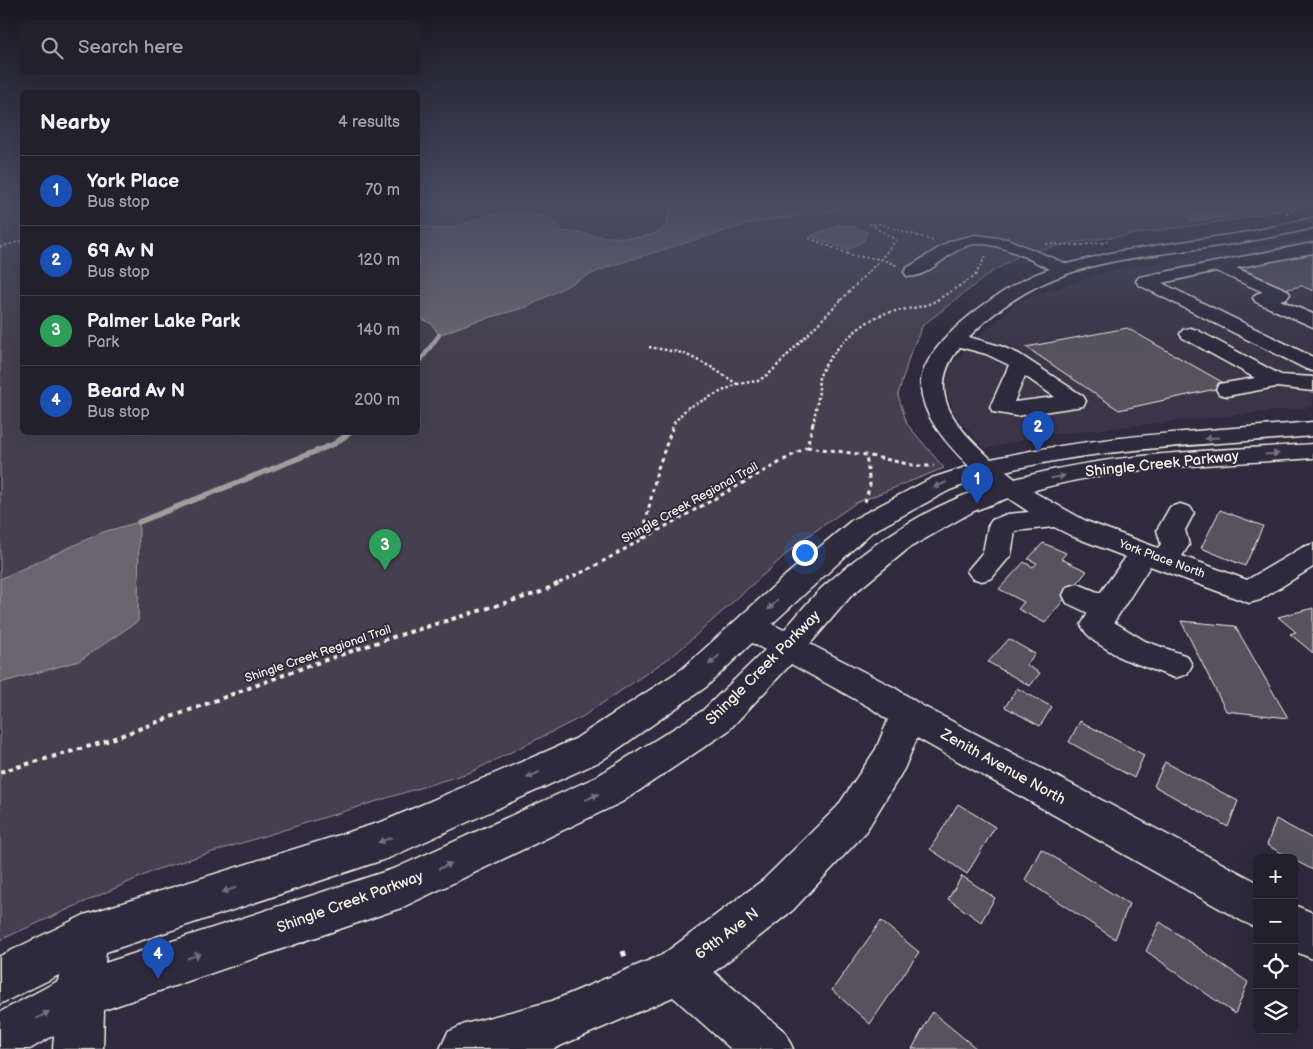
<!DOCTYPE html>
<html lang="en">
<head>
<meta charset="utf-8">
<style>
  body { margin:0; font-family:"Balsamiq Sans",sans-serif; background:#2f2d3a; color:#f1f3f6 }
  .controls { position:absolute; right:15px; bottom:15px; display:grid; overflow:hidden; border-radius:8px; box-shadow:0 5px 20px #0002 }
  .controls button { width:45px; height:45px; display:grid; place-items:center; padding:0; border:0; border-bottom:1px solid #403e4a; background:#23202e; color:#f1f3f6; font:25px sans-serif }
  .you { position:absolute; left:804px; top:552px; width:18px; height:18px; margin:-12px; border:4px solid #fff; border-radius:50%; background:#1a73e8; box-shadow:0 0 0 8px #1a73e833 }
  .badge { display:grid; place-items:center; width:32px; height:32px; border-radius:50%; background:#bca0f2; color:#fff; font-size:16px; font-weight:700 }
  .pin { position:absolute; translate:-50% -41px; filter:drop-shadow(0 1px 2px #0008) }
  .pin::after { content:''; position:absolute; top:26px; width:18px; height:15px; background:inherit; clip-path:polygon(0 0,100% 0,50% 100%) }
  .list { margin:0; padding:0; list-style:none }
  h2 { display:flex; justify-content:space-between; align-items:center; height:65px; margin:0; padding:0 20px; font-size:21px }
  h2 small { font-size:16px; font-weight:400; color:#a3a3aa }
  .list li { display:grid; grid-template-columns:32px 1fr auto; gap:15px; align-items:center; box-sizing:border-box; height:70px; padding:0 20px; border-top:1px solid #403e4a }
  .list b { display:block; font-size:19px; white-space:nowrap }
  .list p { margin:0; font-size:16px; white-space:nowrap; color:#a3a3aa }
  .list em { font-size:16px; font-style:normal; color:#a3a3aa }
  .icon { flex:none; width:28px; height:28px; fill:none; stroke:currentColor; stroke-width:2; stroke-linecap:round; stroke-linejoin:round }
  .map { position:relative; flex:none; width:1313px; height:1049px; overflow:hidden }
  .search { position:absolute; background:#23202e; box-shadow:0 5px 20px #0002; left:20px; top:20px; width:400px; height:55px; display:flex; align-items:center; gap:12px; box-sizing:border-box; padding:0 18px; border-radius:8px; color:#a3a3aa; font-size:19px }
  .panel { position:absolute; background:#23202e; box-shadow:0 5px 20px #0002; left:20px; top:90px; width:400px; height:345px; border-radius:8px }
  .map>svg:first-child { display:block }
  .built { fill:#3b3647 }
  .green { fill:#454050; stroke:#9c989c }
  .water { fill:#6a6670; stroke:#a19ea0 }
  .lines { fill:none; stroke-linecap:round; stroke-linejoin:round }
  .stream-far1 { stroke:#a19ea0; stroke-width:4.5 }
  .stream { stroke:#a19ea0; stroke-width:5.5 }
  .river { fill:#6a6670; fill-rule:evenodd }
  .building { fill:#56525f; stroke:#f4f1e8 }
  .minor-casing { stroke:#f4f1e8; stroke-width:3 }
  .path-far4 { stroke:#f4f1e8; stroke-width:2; stroke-dasharray:2.5 2.5; stroke-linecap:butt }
  .path-far3 { stroke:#f4f1e8; stroke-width:2.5; stroke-dasharray:2.5 2.5; stroke-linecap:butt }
  .path-far2 { stroke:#f4f1e8; stroke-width:3; stroke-dasharray:4 4; stroke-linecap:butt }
  .path-far1 { stroke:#f4f1e8; stroke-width:4; stroke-dasharray:4.5 4.5; stroke-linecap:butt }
  .path { stroke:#f4f1e8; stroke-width:5; stroke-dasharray:5.5 5.5; stroke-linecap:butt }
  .minor { fill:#2f2a3d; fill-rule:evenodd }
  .oneway { fill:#747079 }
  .labels { text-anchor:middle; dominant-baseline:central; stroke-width:4; stroke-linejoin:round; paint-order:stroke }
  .street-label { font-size:12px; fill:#f4f1e8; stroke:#2f2a3d }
  .near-street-label { font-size:15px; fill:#f4f1e8; stroke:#2f2a3d }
</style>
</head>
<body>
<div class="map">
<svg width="1313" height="1049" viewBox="0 0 1313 1049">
  <rect width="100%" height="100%" fill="#2f2a3d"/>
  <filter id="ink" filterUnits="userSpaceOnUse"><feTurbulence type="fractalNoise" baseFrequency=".02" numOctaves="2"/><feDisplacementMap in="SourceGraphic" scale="10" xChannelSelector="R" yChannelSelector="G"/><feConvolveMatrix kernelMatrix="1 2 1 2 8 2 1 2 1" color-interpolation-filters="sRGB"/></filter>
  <g filter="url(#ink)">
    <path class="built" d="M1313,237V407L1044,435L985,449L956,416L945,388L950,366L978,336L1021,300L1116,269Z"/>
    <path class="green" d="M0,202H22V432H418V202H1308L1294,207L1231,220L1071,243L1022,254L990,273L923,325L910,354L898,395L907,424L944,468L856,503L802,540L675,654L582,717L471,772L158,869L0,940Z"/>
    <path class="water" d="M677,202H855L835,211L769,220L744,225L607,267L576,281L527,307L470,323L439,335L432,324L418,317V223C445,236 466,221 492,215C507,211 542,212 556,222C558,224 560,228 562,231C586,234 649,247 665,226C668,222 667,216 669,211C670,208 675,205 677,202Z
      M1204,213H1227L1233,215L1192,222L1188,217Z
      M838,225H850L867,232L864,240L847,250L811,236Z
      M139,522L138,621L79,661L0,683V579L103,532Z"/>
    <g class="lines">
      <path class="stream-far1" d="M418,364L439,335"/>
      <path class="stream" d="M139,522L334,444L351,432"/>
      <path class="river" d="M606,202H670L668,206C646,212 630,211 608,206Z"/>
    </g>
    <path class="building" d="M1313,253V291L1302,286L1287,289L1238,267Z
      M1127,328L1229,386L1119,410L1026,347Z
      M1220,510L1263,526L1245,566L1201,548Z
      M1043,543L1066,553L1061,559L1087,571L1045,623L1018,609L1024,602L999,589L1024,562L1033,567L1037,563L1028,559Z
      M1313,608V653L1290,634L1296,632L1278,617Z
      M1181,621L1235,626L1288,718L1226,711Z
      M1009,639L1035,654L1026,665L1040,673L1030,686L988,662Z
      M1017,688L1052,707L1040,726L1005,707Z
      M1080,721L1144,755L1134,778L1069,742Z
      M1165,762L1238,801L1228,827L1154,786Z
      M958,804L995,827L967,874L930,849Z
      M1276,819L1313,839V870L1294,860V858H1290L1267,845Z
      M1041,849L1129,904L1115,939L1025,880Z
      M962,876L995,898L981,922L948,899Z
      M881,921L919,952L870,1024L832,990Z
      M1160,922L1248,982L1235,1014L1146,951Z
      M932,1012L977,1049H912Z"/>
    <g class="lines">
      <g class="minor-casing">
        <path id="minor" d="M1313,218V228C1280,236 1246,242 1212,247C1156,255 1095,259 1042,284C1015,297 990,315 969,337L1000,346L1019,354L1083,396L1086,401L1083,406L1016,416L993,412L990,407L1009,365L986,354L960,347C923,392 956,427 991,459C1097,435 1205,431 1313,422V436C1210,445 1106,447 1005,471L1015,479C1112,452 1214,451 1313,444V458C1223,465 1119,465 1032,491L1086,521L1158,548L1161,544L1157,530L1170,507L1180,504L1190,507L1194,513L1185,530L1189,545L1182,556L1247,580L1303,547L1313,544V567L1260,600L1249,603L1150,566L1114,622L1145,641L1187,656L1192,665L1187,674L1175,678L1121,658L1094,641L1086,633L1081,625L1088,613L1067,603L1063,595L1067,587L1078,584L1100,593L1126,557L1074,537L1054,527L1015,531L1011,555L992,578L982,581L972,578L967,571L983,552L988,526L992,520L1007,514L1029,512L1008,498L974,511L909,548L851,596L810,644L895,688L921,705L1257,882V928L1242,921L917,738L904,769L865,833L793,910L714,972L785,1032L793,1049H731L673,997L553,1049H440L448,1032L465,1024L552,1001L662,955L763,880L837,807L876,749L888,720L871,708L791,664L728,731L622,802L401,908L104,1010L103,1049H53L54,1035L30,1049H0V1012L58,981L59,975L0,1004V956L84,915L384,821L575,739L682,669L785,576L852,520L932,478L969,466C948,445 921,416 921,385C921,340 1012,280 1050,269C1027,259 1003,243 976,244C951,245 928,281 907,276L904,272L907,268L950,241L975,235L1007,239L1067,264L1115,252L1248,232ZM1025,376L1055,397L1014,402ZM982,478L992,486C936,501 874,542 831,580C813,594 799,614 784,630L772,624L872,532L950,490ZM752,643L765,650L702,711L594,778L396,868L105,963L106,952L389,858L601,761L706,687Z
          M1313,243V253L1236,268L1287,290L1290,294L1287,298L1280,300L1313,314V327L1256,302L1253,298L1256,294L1263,292L1216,271L1162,283L1313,357V371L1306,369L1139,285L1136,281L1139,277L1145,276Z
          M1190,328L1197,330L1281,375L1313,377V391L1276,387L1227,396L1219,394L1216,389L1219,384L1255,378L1183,338L1180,334L1183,330Z
          M1294,905L1313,913V959L1294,951Z"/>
      </g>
      <path class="path-far4" d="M1286,213L1302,206L1305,202
        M809,238L853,256L881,259L898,266
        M1046,244L1080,245L1107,242
        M0,247L22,241
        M841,300L881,259L896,240L870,224H880L934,241
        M937,300L975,276L987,254"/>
      <path class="path-far3" d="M649,347L683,353L711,367L737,384L687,408L673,424
        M737,384L758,381L770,373L842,299
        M813,424C815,413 818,401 819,390C819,386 818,382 819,378C827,354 863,319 887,313C905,308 923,309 939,299"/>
      <path class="path-far2" d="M807,447L866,455L917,466H934
        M865,502L870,485L866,455
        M642,539L657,471L674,423
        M559,583L591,568L807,447L813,423"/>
      <path class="path-far1" d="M0,772L104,742L308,666L390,638L541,592L561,582"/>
      <path class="path" d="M623,951L626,960"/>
      <use href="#minor" class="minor"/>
    </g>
    <defs><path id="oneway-solid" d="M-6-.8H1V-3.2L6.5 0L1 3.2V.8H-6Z" transform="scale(1.25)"/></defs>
    <g class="oneway">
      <use href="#oneway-solid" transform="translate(1212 438) rotate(176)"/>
      <use href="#oneway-solid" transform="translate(1272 454) rotate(-4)"/>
      <use href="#oneway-solid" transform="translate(1058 477) rotate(-10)"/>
      <use href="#oneway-solid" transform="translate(940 485) rotate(156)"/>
      <use href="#oneway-solid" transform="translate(773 605) rotate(136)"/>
      <use href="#oneway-solid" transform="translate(714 660) rotate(138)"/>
      <use href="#oneway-solid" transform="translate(533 775) rotate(156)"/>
      <use href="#oneway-solid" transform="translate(592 797) rotate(-25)"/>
      <use href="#oneway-solid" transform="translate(385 840) rotate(161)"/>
      <use href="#oneway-solid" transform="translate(445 866) rotate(-25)"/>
      <use href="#oneway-solid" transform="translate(229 890) rotate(162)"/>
      <use href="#oneway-solid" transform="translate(194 956) rotate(-19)"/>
      <use href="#oneway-solid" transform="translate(43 1015) rotate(-29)"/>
    </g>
  </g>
  <linearGradient id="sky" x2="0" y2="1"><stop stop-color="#1a1722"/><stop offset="0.58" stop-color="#474a62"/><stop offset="1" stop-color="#474a62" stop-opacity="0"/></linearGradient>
  <rect width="1313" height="349" fill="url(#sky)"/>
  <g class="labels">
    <g class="street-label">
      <text transform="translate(690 503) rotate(-29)">Shingle Creek Regional Trail</text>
      <text transform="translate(1162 559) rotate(20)">York Place North</text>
      <text transform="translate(318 654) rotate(-19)">Shingle Creek Regional Trail</text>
    </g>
    <g class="near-street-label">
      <text transform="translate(1162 464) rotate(-6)">Shingle Creek Parkway</text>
      <text transform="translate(763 668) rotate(-45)">Shingle Creek Parkway</text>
      <text transform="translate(1003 767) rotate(29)">Zenith Avenue North</text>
      <text transform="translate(350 902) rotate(-20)">Shingle Creek Parkway</text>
      <text transform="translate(727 934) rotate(-37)">69th Ave N</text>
    </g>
  </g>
</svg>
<div class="controls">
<button>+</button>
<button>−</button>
<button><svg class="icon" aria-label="locate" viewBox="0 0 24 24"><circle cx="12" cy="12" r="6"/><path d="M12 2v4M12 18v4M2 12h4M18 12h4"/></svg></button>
<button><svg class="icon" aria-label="layers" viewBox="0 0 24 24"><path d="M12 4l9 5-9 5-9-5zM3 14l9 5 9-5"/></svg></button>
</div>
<div class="you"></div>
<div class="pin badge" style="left:977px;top:504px;background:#1a4fb4">1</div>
<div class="pin badge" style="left:1038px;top:452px;background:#1a4fb4">2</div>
<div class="pin badge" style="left:385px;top:570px;background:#2e9e5b">3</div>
<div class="pin badge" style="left:158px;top:979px;background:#1a4fb4">4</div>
<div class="search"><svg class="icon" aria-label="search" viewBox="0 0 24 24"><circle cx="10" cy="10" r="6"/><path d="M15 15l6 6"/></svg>Search here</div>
<section class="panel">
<h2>Nearby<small>4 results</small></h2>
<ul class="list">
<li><span class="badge" style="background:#1a4fb4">1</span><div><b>York Place</b><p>Bus stop</p></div><em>70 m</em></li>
<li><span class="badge" style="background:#1a4fb4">2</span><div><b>69 Av N</b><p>Bus stop</p></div><em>120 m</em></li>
<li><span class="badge" style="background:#2e9e5b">3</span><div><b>Palmer Lake Park</b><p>Park</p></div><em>140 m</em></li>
<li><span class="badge" style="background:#1a4fb4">4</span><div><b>Beard Av N</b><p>Bus stop</p></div><em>200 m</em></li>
</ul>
</section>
</div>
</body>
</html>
